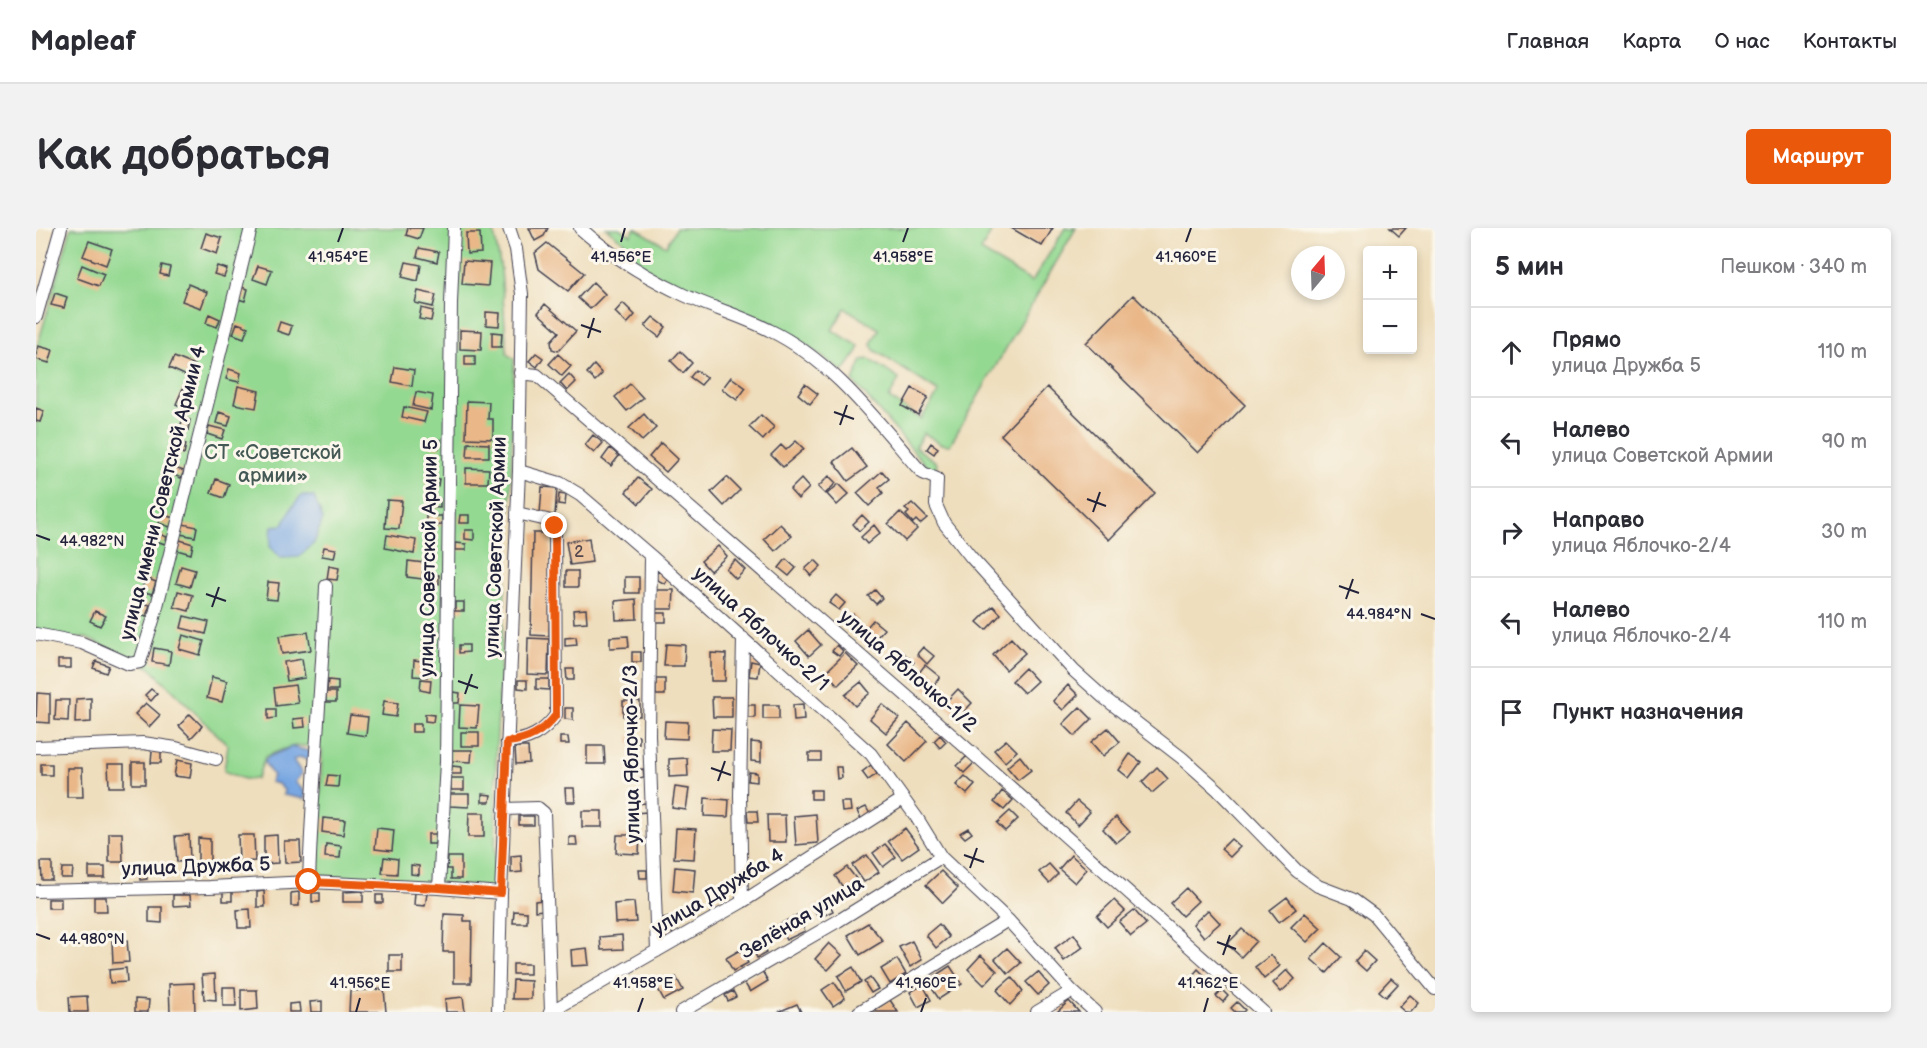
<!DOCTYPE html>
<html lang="ru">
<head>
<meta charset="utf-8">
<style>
  body { margin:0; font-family:"Balsamiq Sans",sans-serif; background:#f2f2f3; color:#2b2b33 }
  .controls { position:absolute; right:18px; top:18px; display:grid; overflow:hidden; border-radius:6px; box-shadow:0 3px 9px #0003 }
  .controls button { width:54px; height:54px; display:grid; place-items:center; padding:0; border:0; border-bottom:2px solid #e1e1e2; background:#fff; color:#2b2b33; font:30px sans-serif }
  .compass { position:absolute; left:1255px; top:18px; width:54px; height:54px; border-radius:50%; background:#fff; box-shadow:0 3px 9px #0003; rotate:19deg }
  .stop { position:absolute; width:18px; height:18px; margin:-14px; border:4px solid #ea580c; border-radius:50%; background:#fff }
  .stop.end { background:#ea580c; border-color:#fff; box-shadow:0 2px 6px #0008 }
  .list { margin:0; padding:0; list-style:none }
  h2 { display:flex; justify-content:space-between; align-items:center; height:78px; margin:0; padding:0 24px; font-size:26px }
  h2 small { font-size:20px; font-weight:400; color:#7c7c81 }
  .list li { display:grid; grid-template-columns:39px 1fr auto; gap:18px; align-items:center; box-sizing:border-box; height:90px; padding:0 24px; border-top:2px solid #e1e1e2 }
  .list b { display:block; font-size:22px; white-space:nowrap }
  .list p { margin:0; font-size:20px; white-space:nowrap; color:#7c7c81 }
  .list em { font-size:20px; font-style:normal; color:#7c7c81 }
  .icon { flex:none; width:33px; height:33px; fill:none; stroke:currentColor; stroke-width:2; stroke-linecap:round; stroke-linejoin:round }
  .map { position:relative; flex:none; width:1399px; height:784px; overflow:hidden; border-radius:6px }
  header { display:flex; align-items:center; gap:36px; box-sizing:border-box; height:84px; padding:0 30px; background:#fff; border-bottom:2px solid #e1e1e2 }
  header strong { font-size:28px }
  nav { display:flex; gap:33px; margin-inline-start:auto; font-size:21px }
  .intro { display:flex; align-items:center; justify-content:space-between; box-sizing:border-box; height:144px; padding:0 36px }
  h1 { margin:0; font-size:42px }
  .button { padding:15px 27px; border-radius:6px; background:#ea580c; color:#fff; font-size:21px; font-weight:700 }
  main { display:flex; gap:36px; padding:0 36px }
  aside { flex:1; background:#fff; border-radius:6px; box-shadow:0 3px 9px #0003 }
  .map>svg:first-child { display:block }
  .green { fill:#94d992; stroke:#5b7e66; stroke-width:1.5 }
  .water { fill:#77a6e1; stroke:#4c648e; stroke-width:1.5 }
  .building { fill:#e9b788 }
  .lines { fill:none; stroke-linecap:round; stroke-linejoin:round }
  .minor-casing { stroke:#413e4e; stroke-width:14 }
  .minor { stroke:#fff; stroke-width:12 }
  .route { stroke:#ea580c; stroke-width:8 }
  .ticks { fill:none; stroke:#22223b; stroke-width:2 }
  .labels { text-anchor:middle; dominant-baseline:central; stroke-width:6; stroke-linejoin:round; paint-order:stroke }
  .number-label { font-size:16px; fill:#54474e }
  .park-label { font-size:20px; fill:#445955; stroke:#fbf7ec }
  .street-label { font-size:20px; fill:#22223b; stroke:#fbf7ec }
  .ticks-label { font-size:15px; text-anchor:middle; fill:#22223b; stroke:#fbf7ec; stroke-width:6; stroke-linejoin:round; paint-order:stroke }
</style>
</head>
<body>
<header>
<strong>Mapleaf</strong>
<nav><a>Главная</a><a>Карта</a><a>О нас</a><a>Контакты</a></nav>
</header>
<div class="intro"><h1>Как добраться</h1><a class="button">Маршрут</a></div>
<main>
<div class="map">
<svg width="1399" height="784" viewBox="0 0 1399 784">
  <rect width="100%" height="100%" fill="#fbf7ec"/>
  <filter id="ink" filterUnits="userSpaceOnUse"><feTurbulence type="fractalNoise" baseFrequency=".0167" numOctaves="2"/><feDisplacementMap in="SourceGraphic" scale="12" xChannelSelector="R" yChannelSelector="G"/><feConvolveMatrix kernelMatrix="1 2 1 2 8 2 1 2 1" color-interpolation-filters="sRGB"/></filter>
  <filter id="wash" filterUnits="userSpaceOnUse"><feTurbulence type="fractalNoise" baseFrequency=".008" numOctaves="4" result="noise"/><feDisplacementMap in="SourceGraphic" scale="24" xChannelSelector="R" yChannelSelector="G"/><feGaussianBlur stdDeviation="1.35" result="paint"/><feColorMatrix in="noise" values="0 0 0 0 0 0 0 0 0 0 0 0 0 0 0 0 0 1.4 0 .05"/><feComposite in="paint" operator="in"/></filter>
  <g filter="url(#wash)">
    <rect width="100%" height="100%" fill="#eedebd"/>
    <path class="green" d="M35,0H457L465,41L471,126L478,131L475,258L460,522L459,660L287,648L282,640L286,522C263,513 250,519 229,529L221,551H208L188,543L192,517L113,439L50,410H33L0,403V123Z
      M570,0H583L595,7L599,0L630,18L640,0H957L945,23L996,54L1029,0H1040L914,217L905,216L888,205L879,219L900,234L901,236L899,241L897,242L893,241L817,153L826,132L833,131L863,151L853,170L885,191L903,164L838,122L835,116L843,101L809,80L796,102L823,118L822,123L807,144L758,108L733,95L673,74L632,54L597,33L600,23Z"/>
    <path class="water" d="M266,267L278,269L287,291L278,315L263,329L245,330L234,319L236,298L247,297L256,279Z
      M255,519L273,523L275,528L273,533L264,529L257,532L266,545L259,554L269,564V571L247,567L248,562L242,556L234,554L237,548L228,534L232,529Z"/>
    <g id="blocks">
      <path class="building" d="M372,0H387L383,11L370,7Z
        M493,0H512L508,8L499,13Z
        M975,0H1017L1006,18Z
        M1354,0H1370L1363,8Z
        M170,5L186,10L181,26L165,20Z
        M430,5H444L445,25L431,26Z
        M53,13L76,21L70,37L47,28Z
        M511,15L548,45L532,63L503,41L499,25Z
        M383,20L403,24L401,34L381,29Z
        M428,33L454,35L452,58L426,56Z
        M370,34L385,37L382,53L366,49Z
        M46,37L68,46L63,58L41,50Z
        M126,37L134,39L132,48L124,46Z
        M181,38L191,41L188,49L178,46Z
        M222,38L236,42L231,56L217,51Z
        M557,54L569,66L554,81L542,70Z
        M152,56L171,64L165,80L146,73Z
        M205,59L212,61L209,73L202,71Z
        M382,63L400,67L397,79L379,75Z
        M19,65L31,69L28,80L15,77Z
        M1097,67L1209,177L1162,225L1050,115Z
        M587,75L599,87L591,96L579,84Z
        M509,76L540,103L522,123L516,121L515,113L523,104L502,85Z
        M385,80L397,83L395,93L383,91Z
        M450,84L464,85L463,98L450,97Z
        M173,86L184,91L181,99L170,95Z
        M617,89L630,99L623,109L609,98Z
        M244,94L256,98L253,107L241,103Z
        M201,95L212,99L208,110L197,106Z
        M424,102L446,103L445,122L424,121Z
        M456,104L466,105L465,119H456Z
        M2,118L17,122L13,135L0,131Z
        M644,123L656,135L647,145L635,133Z
        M500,125L507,130L501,139L493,133Z
        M522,126L535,138L526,148L513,136Z
        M429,128H439V137H429Z
        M138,129L158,137L153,149L133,140Z
        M558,137L566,146L559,153L551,145Z
        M359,139L378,142L376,158L356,154Z
        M193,141L205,145L203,154L190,151Z
        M660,142L671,150L665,157L654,149Z
        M533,146L540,154L531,163L524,155Z
        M695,149L710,160L701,172L686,161Z
        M594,156L607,170L591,183L579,169Z
        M769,156L782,166L774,176L762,166Z
        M202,158L223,163L220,180L198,176Z
        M1011,159L1119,265L1073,312L965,207Z
        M147,160L158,165L151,181L140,176Z
        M876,160L892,169L882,187L866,178Z
        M380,164L397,167L395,182L377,178Z
        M431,173L453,174L452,191H457V211L430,210Z
        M368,179L391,184L388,194L366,189Z
        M0,180L8,183L4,194L0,193Z
        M183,184L195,188L192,198L180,195Z
        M608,186L620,200L606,213L593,200Z
        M725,187L738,199L727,212L713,199Z
        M147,190L154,192L152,202L144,200Z
        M173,198L189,202L186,211L171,206Z
        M557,207L567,215L558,225L549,217Z
        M397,210L405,212L403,220L395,218Z
        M760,213L768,221L747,239L735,227L745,217L750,222Z
        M141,214L150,216L148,226L139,223Z
        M432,215L453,216V229H431Z
        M625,215L642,231L630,244L613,229Z
        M895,215L902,220L898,226L891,221Z
        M574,220L583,228L575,238L566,231Z
        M816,220L831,239L812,253L798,234Z
        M135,239L148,243L145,250L133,245Z
        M430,240L453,241L452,255H430Z
        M846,243L853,251L843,259L847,265L833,278L821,265Z
        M793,248L800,255L789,266L782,259Z
        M691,249L704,262L688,278L675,264Z
        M390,250L403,251L402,258L390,257Z
        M602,250L616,261L603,276L590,264Z
        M180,251L193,256L188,270L175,265Z
        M765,251L773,260L762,271L754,262Z
        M803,256L813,266L801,277L791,266Z
        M506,259L521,260L519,287L504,286Z
        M523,266L530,267L529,277L522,276Z
        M393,270L404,271V280L393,279Z
        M351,272L366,273L363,301L349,300Z
        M876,275L891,290L884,296L880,292L877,295L870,287L873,284L869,281Z
        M864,284L881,301L869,313L852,296Z
        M126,286L137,290L134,299L123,295Z
        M424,287H433V295H423Z
        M826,287L833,294L823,303L817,296Z
        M390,288H406V297L390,298Z
        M147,296L161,299L159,309L144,306Z
        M744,296L756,308L739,323L728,311Z
        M838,297L844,305L831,316L825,309Z
        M429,302H438V312L429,311Z
        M497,305H515L513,408L495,407Z
        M123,306L131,309L129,316L120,313Z
        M351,307L380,312L378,326L349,320Z
        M553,310L556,334L534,337L530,314Z
        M144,312L157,316L155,326L141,322Z
        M419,315L430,316V322H419Z
        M682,318L691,328L674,343L665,333Z
        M288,319L300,321L298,330L286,328Z
        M750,331L760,340L753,348L743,340Z
        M699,332L709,342L700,351L690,341Z
        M779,332L785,338L775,348L769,341Z
        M372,333L388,335L386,351L371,349Z
        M145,338L159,342L154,359L140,355Z
        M293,338L303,340L301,352L291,351Z
        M530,343H542V359H530Z
        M622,343L632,349L629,356L618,350Z
        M389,346L403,347V356L389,355Z
        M589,349H603V365H589Z
        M110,350L120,354L116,366L105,363Z
        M232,354L243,355L241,372L230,371Z
        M620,362H638L637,381H620Z
        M839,362L846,370L840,376L832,368Z
        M142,363L157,367L153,383L138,379Z
        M800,367L809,375L803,382L793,375Z
        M600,371L601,391L580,392L579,373Z
        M419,374H428V383H419Z
        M107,375L114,377L110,388L103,386Z
        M957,378L965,386L950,402L941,394Z
        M550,381L551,394L538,395L537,382Z
        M59,383L70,388L64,398L54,393Z
        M619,385H630V394H620Z
        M817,386L822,392L815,399L809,393Z
        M148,388L173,394L170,406L145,400Z
        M837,392L848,401L835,416L824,407Z
        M389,396H398V402H389Z
        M772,402L785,417L773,428L760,413Z
        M272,404L275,422L246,426L243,408Z
        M147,407L168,413L164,427L143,421Z
        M592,408L593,419L574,420V409Z
        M540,409L541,417L529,418V410Z
        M492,410L513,411L512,447L491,446Z
        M975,410L989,425L970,442L957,427Z
        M630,416L649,417L648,438H628Z
        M423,417H433V424L423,425Z
        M801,417L807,423L803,428L796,423Z
        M887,419L898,428L891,436L881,426Z
        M118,420L135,423L133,437L116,434Z
        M865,423L878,434L870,444L857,432Z
        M596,424H605V434H596Z
        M675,425L690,426L689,453H675Z
        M809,425L822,438L802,457L790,444Z
        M266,431L269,450L251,453L248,434Z
        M22,432H35V440H22Z
        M378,432L393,434L391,449L377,448Z
        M60,433L73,438L70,445L57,440Z
        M715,433L724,435L722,449L713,448Z
        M889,437L904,449L893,463L878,451Z
        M989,440L1001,453L988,465L976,453Z
        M530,441H538V452H531Z
        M176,449L191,453L186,474L171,470Z
        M385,451L395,452L394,464L384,462Z
        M500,451H513V462L500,461Z
        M620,451H629V467H620Z
        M292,452L302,453V462H291Z
        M482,452H491V461L482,460Z
        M825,454L834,465L819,478L809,467Z
        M259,457L262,475L240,478L238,460Z
        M1032,457L1042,467L1027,482L1017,473Z
        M115,461L121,466L115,473L109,467Z
        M922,461L936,475L922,490L908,476Z
        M290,464H300V474H290Z
        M417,464L424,465L423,475H417Z
        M1,465L14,466V495L0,494Z
        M676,469H696V489H677Z
        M55,470V494L39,495L40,471Z
        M20,472H33L32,493L19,492Z
        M348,473L362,475L360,489L346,487Z
        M587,473H604V488H587Z
        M110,475L124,487L113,499L99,486Z
        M767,476L768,492L758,493L757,477Z
        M846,476L863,490L850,505L834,491Z
        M424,477L443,478L441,500L423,499Z
        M709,477H719V490H709Z
        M727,477H743V491H727Z
        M1044,479L1056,491L1039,508L1027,496Z
        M529,480H537V492L529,491Z
        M232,481H240V490L232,491Z
        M154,486L166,498L155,510L143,498Z
        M389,486L398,487L397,494L389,493Z
        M314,487L332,489L330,508L311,505Z
        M268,490L269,499L258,500L257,491Z
        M629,493L652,494L651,511L628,510Z
        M872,495L891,513L870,534L852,516Z
        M376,496H385V504H376Z
        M1072,500L1084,514L1067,528L1055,514Z
        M676,501L695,502L694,523H675Z
        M425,504H443V518H425Z
        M904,507L910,514L904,520L898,513Z
        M593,508H603V516H593Z
        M524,509H532L533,516H524Z
        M970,512L981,523L969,534L958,522Z
        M715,514L725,515V534L715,533Z
        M551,518H568L569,536H551Z
        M479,519H492L493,535L480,536Z
        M116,522H125V535H115Z
        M415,522H436L435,534L415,533Z
        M773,525H785V533H773Z
        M1094,526L1105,534L1093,550L1083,542Z
        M931,528L938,535L928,545L921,538Z
        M984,528L995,542L982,552L971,539Z
        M651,530L652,548L633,549V531Z
        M141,532L156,535L154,550L138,548Z
        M96,534H109V556H96Z
        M5,536H16V547H5Z
        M72,536H88V559H73Z
        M835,537L841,546L832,552L826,544Z
        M416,538L425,539V546H415Z
        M800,539H805L806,550L801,551Z
        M1121,539L1132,551L1116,565L1106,554Z
        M31,540H46L47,569H31Z
        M607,541L608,550L597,552L596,542Z
        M713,544L721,545V554L712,553Z
        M292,547L303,548L302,559L290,558Z
        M929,548L939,557L931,566L920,557Z
        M415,550H428V562H415Z
        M639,559L653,561L650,582L636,580Z
        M529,560H538L539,574H530Z
        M775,562H785V571H775Z
        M966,563L977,572L968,582L958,574Z
        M413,566H433V579L413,578Z
        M446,566L455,567L454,574H446Z
        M669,570L693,572L692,589L668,588Z
        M1041,573L1054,584L1042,597L1030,585Z
        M805,574H814L815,583L806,584Z
        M611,575L612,584L597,585L596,576Z
        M830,579L834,586L825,591L821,583Z
        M546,583H566V599H546Z
        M711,583H721L722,594H712Z
        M974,583L982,591L969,603L961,595Z
        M433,585H448V609H432Z
        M780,586L782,615L760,617L758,588Z
        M731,587H749L750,614H732Z
        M483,588H498V597H483Z
        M1080,589L1094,604L1080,615L1067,601Z
        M287,590L309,592L307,607L286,604Z
        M341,600L358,602L356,623L339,621Z
        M640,600L660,601L658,631L638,630Z
        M869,600L883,619L866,631L852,613Z
        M932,600L936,605L929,610L924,605Z
        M73,605H86L87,634H73Z
        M392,606H400L399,616H392Z
        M153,607L154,633L141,634L139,608Z
        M202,607H218L219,633L203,634Z
        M241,607L242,635L228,636V608Z
        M581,607H604L603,626L580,625Z
        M533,609H540L541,617H533Z
        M162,610L174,611V637H162Z
        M1195,611L1204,619L1194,629L1185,621Z
        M248,613H264L265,634L249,635Z
        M290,616L305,618L304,630L289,629Z
        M849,616L860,629L847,639L837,625Z
        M485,627L486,644L475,645V628Z
        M831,627L843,644L828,654L816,637Z
        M1035,627L1051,641L1039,655L1023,641Z
        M348,629L362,631L361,646L346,645Z
        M412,629H425V651H415V641H411Z
        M194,633L195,643L180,645L179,635Z
        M5,634H16V652H6Z
        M1013,636L1022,646L1013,655L1003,644Z
        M375,637L383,638V647L375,646Z
        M53,639H69V650H53Z
        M639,639L659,641L657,665L637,663Z
        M811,639L825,657L812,666L799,648Z
        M26,640H37L36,650H25Z
        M603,642H611V650H604Z
        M103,643H110L111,651L104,652Z
        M905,643L922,660L907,675L890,657Z
        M1150,660L1162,673L1146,688L1134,675Z
        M228,663L229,679H221V664Z
        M327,663V674H307V664Z
        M187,664H196V673H187Z
        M263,664V678H255V665Z
        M379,664L391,666L389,678L378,677Z
        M276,665H284V674H276Z
        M137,667H154L155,677L137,678Z
        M340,667H347V675H340Z
        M58,669H70L71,683H58Z
        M1251,669L1260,681L1243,694L1234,682Z
        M12,671H25V680H12Z
        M791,671L797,683L783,690L777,679Z
        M507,672V682L499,683V673Z
        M1078,672L1089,683L1071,699L1061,688Z
        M598,674L600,694L579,695L578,676Z
        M113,679H126V695L113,694Z
        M214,681L215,700H202L201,682Z
        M1098,682L1110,696L1095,708L1083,694Z
        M1172,682L1184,695L1168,709L1157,696Z
        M478,683L491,684V695H477Z
        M1269,685L1285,700L1271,714L1255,699Z
        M408,686L428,687V693H436L435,755H418V724H407Z
        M761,687L769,703L750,712L742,697Z
        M634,689L637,711L627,712L624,690Z
        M832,695L847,713L824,727L812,707Z
        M903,696L913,709L900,720L890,707Z
        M1206,701L1220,713L1205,729L1191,716Z
        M1038,706L1047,719L1028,733L1019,720Z
        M586,707L587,721L565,722L564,709Z
        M91,712L93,734L77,735L76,713Z
        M876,713L886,732L874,739L863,719Z
        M724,715L730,725L721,730L716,719Z
        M793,715L806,727L792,742L779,731Z
        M1290,715L1305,729L1291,745L1275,731Z
        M551,720L553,737L536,738L535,722Z
        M971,720L985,735L972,746L959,731Z
        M704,722L712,735L697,743L690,730Z
        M1328,723L1339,733L1330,743L1319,733Z
        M353,727H366V744H353Z
        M945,727L961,743L948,757L932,741Z
        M1235,727L1244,738L1228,751L1219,739Z
        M861,731L870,746L854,756L845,741Z
        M477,736H494V746H477Z
        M914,738L926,756L903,771L891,753Z
        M817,739L825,754L810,763L802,748Z
        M90,740L91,754L74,755L73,742Z
        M1162,741L1169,748L1163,754L1156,748Z
        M1251,742L1259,751L1245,764L1237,755Z
        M726,743L732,753L714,764L708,754Z
        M1002,744L1013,757L1002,767L990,754Z
        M179,746L180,772L168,771L166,747Z
        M640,749L647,762L628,772L621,759Z
        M976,749L987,763L974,777L961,762Z
        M834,750L842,761L835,765L828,754Z
        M1355,750L1362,756L1350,769L1343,763Z
        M477,752L495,753V771H476Z
        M798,754L809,770L797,778L786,762Z
        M158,755L159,784H134L133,756Z
        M887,757L895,772L882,779L874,764Z
        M187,759H199L200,778H187Z
        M348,761L350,784H313L314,763Z
        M205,762H221L222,781L205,783Z
        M1186,762L1192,768L1187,774L1180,768Z
        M697,763L700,769L692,773L689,767Z
        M1374,767L1383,775L1375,784H1369L1363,779Z
        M51,768L52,784H34L33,769Z
        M427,769L429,784H410L409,771Z
        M99,771L113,772L112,784H99Z
        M854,772L862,784H836Z
        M286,773V784H275L274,774Z
        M1033,773L1043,784H1021Z
        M1201,774L1209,782L1207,784H1199L1195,780Z
        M263,775L264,784H253V776Z
        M761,776L765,784H742Z"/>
    </g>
  </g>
  <g filter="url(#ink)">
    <use href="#blocks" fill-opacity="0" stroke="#413e4e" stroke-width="1.5"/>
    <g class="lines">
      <g class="minor-casing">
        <path id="minor" d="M544,0C575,28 610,49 648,67C676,80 706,88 733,102C794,131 837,188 880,238L887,245L901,251L900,277L908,295L935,329L1038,443L1067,469L1146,530L1182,562L1261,643L1282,658L1316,671L1338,687L1399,761
          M0,89L25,0
          M484,145L501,147L918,509L1227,784
          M483,243L524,255L544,267L615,328L835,526L881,590L905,629L972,692L1036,763L1059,784
          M615,328L613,507L621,723
          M0,406L46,415L93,436L104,434L119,386L215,0
          M471,514C493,512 507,505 520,487L519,298L511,292L481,285
          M0,519L107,515L140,520L180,531
          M468,581L502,580L508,585L515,783
          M273,654C276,555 286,457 290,358
          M403,660L410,534L415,75L418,0
          M0,663L174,659L273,654L403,660L465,665
          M706,674L704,568L707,410
          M462,784L465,665L483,243L486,66L480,21L473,0
          M514,784L706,674L867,571
          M645,784L802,693L905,629
          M823,784L972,692
          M1001,784L1036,763"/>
      </g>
      <use href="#minor" class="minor"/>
    </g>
  </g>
  <g class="lines" filter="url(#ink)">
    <path class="route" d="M273,654L403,660L465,665L471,514C492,512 507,504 520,487L519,298"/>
  </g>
  <path class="ticks" d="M302,14L307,0M585,14L589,0M867,14L872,0M1150,14L1155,0M545,97L565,104M552,110L558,90M798,184L818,191M804,197L811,177M1051,271L1070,278M1057,284L1064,264M0,307L14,312M1303,358L1323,365M170,366L190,373M1310,371L1317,351M176,379L183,359M1385,386L1399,391M422,453L442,460M429,466L436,446M675,540L695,547M682,553L689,533M928,627L948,634M934,640L941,620M0,706L14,711M1181,714L1200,721M1187,727L1194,707M320,784L324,770M602,784L607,770M885,784L890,770M1168,784L1172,770"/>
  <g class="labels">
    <g class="number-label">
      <text x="543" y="324">2</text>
    </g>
    <g class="park-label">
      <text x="237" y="225">СТ «Советской<tspan x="237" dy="23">армии»</tspan></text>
    </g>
    <g class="street-label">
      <text transform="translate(127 265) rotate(-76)">улица имени Советской Армии 4</text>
      <text transform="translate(460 319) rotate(-88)">улица Советской Армии</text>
      <text transform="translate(393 330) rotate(-89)">улица Советской Армии 5</text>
      <text transform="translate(725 401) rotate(42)">улица Яблочко-2/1</text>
      <text transform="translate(872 443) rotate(41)">улица Яблочко-1/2</text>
      <text transform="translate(596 526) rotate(-91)">улица Яблочко-2/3</text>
      <text transform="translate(160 639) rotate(-2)">улица Дружба 5</text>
      <text transform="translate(682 664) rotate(-31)">улица Дружба 4</text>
      <text transform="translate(766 690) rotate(-31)">Зелёная улица</text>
    </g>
  </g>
  <g class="ticks-label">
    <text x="302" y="34">41.954°E</text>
    <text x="585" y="34">41.956°E</text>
    <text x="867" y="34">41.958°E</text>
    <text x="1150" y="34">41.960°E</text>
    <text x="56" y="318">44.982°N</text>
    <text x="1343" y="391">44.984°N</text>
    <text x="56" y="716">44.980°N</text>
    <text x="324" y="760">41.956°E</text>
    <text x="607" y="760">41.958°E</text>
    <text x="890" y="760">41.960°E</text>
    <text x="1172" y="760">41.962°E</text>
  </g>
</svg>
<div class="controls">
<button>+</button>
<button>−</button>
</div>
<svg class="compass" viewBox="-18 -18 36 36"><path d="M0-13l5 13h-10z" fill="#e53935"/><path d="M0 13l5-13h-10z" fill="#7c7c81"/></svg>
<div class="stop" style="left:273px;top:654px"></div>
<div class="stop end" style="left:519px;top:298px"></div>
</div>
<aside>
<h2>5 мин<small>Пешком · 340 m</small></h2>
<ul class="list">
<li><svg class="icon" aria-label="ahead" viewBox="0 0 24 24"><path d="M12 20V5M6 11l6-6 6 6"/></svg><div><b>Прямо</b><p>улица Дружба 5</p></div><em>110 m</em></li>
<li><svg class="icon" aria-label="left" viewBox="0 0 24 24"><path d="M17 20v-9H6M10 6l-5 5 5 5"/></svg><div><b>Налево</b><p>улица Советской Армии</p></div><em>90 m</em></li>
<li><svg class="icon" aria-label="right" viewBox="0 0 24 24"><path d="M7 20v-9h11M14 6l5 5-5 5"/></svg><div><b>Направо</b><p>улица Яблочко-2/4</p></div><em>30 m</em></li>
<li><svg class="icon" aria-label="left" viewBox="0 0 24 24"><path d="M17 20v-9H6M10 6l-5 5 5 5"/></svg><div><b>Налево</b><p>улица Яблочко-2/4</p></div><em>110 m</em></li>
<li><svg class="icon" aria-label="arrive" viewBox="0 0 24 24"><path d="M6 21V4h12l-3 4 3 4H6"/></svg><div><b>Пункт назначения</b></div></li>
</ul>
</aside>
</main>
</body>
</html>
